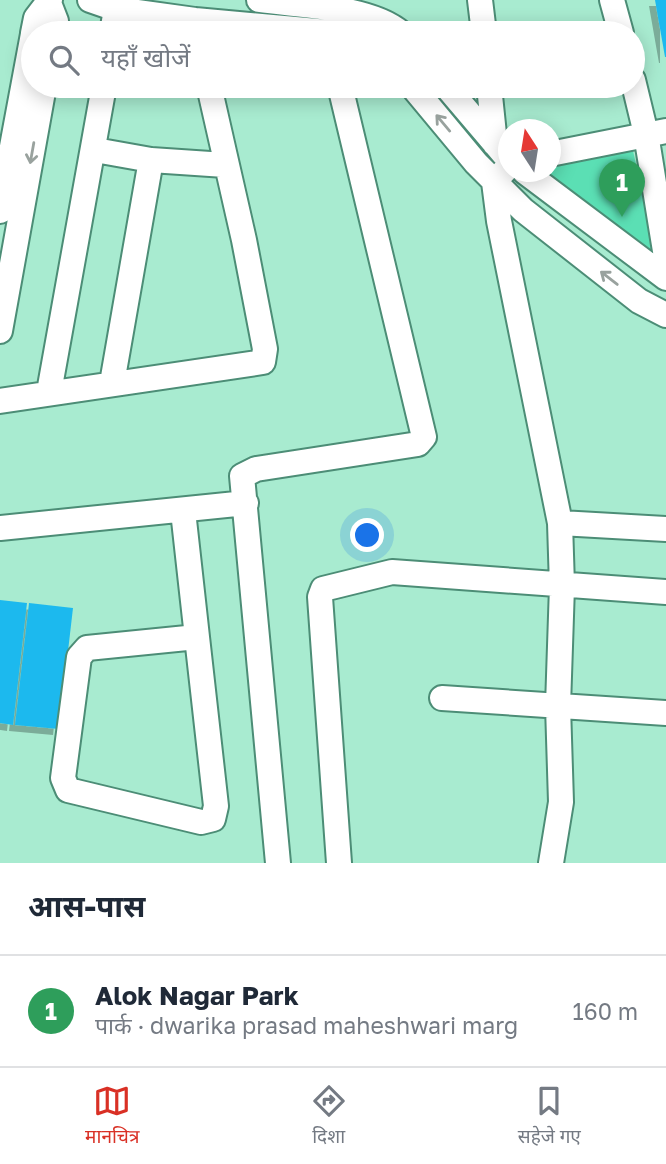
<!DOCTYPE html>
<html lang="hi">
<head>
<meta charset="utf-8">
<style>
  body { margin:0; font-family:"Golos Text","Noto Sans Devanagari",sans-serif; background:#f6f6f7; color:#1f2937 }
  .compass { position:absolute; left:498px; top:119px; width:63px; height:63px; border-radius:50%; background:#fff; box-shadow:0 4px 18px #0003; rotate:348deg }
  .you { position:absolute; left:368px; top:536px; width:24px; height:24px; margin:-18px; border:5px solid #fff; border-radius:50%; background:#1a73e8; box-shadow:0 0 0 10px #1a73e833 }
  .badge { display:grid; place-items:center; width:46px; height:46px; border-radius:50%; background:#d93025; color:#fff; font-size:23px; font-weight:700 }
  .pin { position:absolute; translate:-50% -58px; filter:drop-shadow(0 2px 4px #0008) }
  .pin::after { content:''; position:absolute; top:37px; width:24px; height:21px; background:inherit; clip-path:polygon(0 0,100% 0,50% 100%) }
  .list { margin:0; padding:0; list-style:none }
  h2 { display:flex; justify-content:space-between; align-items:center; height:91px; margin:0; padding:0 28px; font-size:30px }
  h2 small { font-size:23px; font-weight:400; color:#747a83 }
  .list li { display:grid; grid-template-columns:46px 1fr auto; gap:21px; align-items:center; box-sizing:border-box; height:112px; padding:0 28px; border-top:2px solid #e0e1e3 }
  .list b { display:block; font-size:26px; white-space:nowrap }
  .list p { margin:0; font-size:23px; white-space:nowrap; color:#747a83 }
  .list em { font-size:23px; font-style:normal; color:#747a83 }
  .icon { flex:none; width:38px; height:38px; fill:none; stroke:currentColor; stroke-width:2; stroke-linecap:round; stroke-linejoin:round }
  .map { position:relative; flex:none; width:666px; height:863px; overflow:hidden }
  .search { position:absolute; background:#fff; box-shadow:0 4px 18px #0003; left:21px; right:21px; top:21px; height:77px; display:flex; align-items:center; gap:18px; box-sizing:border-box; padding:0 24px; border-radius:38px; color:#747a83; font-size:26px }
  .sheet { height:203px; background:#fff }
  nav { display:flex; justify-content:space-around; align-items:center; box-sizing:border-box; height:98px; border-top:2px solid #e0e1e3; background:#fff; font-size:19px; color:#747a83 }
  nav a { display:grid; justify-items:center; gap:4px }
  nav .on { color:#d93025 }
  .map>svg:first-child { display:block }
  .green { fill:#5bdfb4 }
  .building { fill:#1eb9ee; filter:url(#shadow) }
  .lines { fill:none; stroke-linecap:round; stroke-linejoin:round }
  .minor-casing { stroke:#4c8d76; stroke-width:28 }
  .minor { stroke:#fff; stroke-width:24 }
  .oneway { stroke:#99a29e }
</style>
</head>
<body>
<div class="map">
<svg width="666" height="863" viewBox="0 0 666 863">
  <defs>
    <filter id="shadow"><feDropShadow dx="-6" dy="6" stdDeviation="0" flood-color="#0004"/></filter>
  </defs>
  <rect width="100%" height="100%" fill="#a8ebd0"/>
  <path class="green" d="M633,151L659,262L534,172H550L551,163Z"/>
  <path class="building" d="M655,0H666V57H665Z
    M0,600L27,603L13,725L0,723Z
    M29,603L73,608L59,729L15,725Z"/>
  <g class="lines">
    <g class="minor-casing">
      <path id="minor" d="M90,0L116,9L195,20L339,33
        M259,0C300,6 369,6 401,33
        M480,0L484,33
        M612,0L621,33
        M49,3L56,21L54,33
        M33,33L36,18L50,0
        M112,33L116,9
        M633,80L646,134L666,257
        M412,86L476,163L523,210L639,301L666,315
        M446,86L508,159
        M489,86L495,144
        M95,150L151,160L225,165
        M550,154L666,131
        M508,167L494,182L499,221L560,523L562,586L558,706L561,802L551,863
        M525,172L666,278
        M0,211L33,34
        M0,331L44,86
        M112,383L151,160
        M49,392L104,86
        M0,401L263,362L265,349L244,240L209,86
        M183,511L197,637L87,648L79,657L63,778L68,790L201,822L213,819L216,806L197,637
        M560,523L666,529
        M0,528L246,503
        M442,698L666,713
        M278,863L242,476L256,469L418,444L424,437L340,86
        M339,863L320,597L323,589L392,572L666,592"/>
    </g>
    <use href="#minor" class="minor"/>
  </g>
  <defs><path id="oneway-shaft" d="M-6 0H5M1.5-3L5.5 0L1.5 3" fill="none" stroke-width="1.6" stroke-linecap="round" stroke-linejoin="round" transform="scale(1.75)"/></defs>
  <g class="oneway">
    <use href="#oneway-shaft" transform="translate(443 123) rotate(-130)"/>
    <use href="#oneway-shaft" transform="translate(32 153) rotate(100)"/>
    <use href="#oneway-shaft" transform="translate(609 278) rotate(-142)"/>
  </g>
</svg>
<svg class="compass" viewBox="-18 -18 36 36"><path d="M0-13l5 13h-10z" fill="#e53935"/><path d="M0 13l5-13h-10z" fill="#747a83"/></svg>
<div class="you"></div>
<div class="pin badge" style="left:622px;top:217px;background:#2e9e5b">1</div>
<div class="search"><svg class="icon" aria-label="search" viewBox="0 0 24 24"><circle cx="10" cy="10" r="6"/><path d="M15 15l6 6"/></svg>यहाँ खोजें</div>
</div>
<section class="sheet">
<h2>आस-पास<small></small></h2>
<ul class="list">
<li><span class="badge" style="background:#2e9e5b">1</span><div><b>Alok Nagar Park</b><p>पार्क · dwarika prasad maheshwari marg</p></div><em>160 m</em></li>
</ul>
</section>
<nav>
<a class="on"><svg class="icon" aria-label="map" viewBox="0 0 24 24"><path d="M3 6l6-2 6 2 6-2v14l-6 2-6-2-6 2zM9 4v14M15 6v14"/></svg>मानचित्र</a>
<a><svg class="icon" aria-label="directions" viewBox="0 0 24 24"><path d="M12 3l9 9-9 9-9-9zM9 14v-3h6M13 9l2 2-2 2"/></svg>दिशा</a>
<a><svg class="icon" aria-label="saved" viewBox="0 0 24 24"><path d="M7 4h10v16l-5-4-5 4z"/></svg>सहेजे गए</a>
</nav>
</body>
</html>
